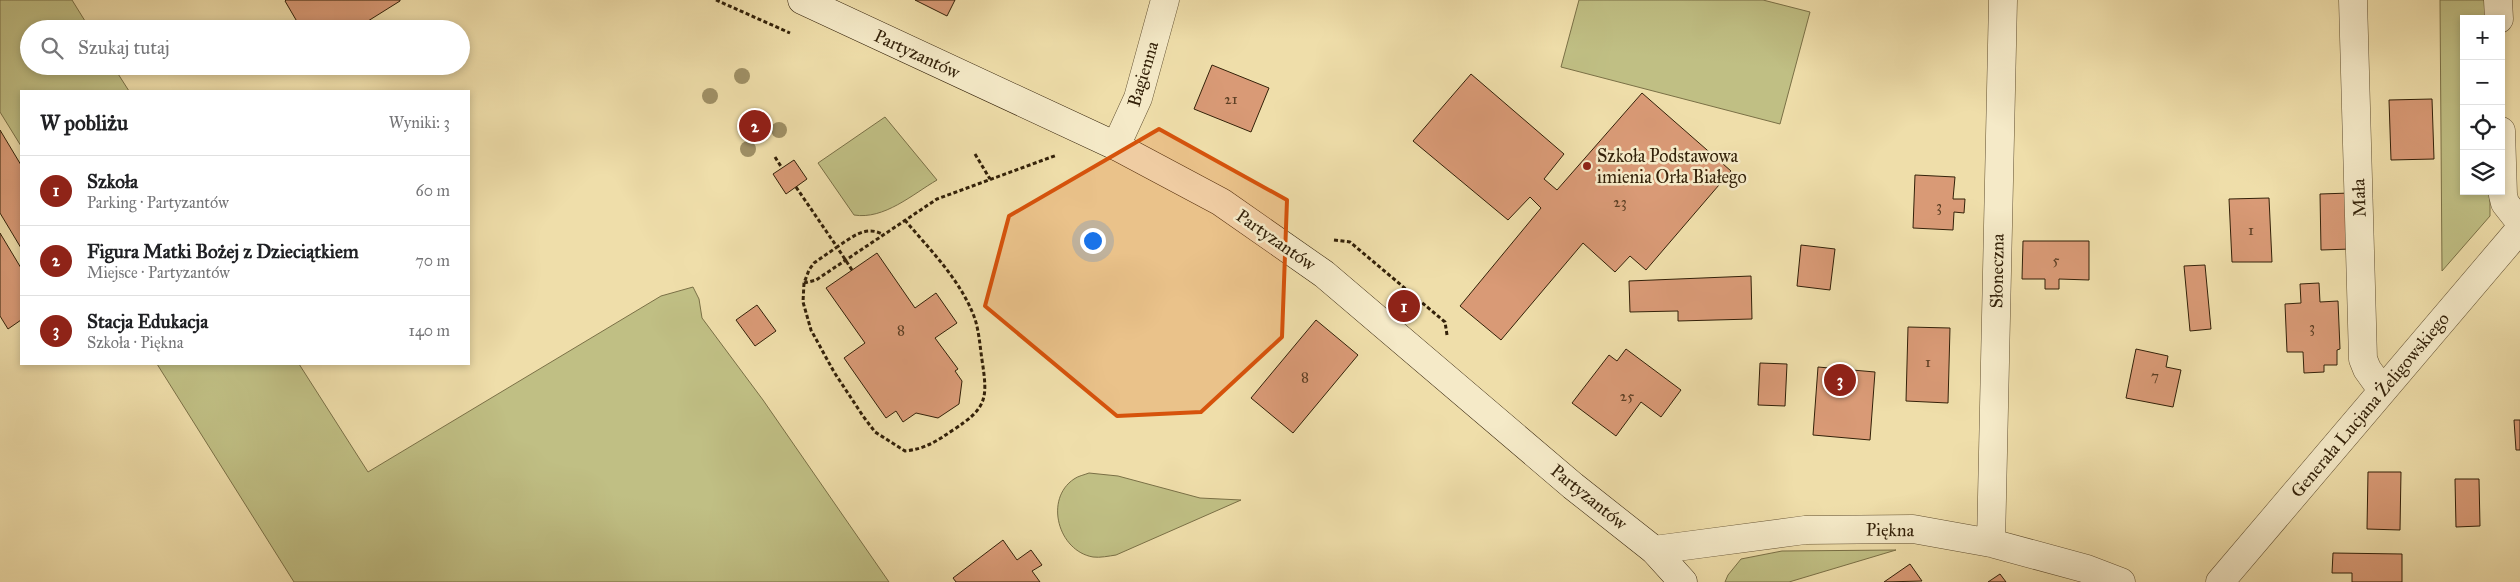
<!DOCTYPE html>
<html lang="pl">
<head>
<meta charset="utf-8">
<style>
  body { margin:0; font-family:"IM FELL Great Primer",serif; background:#f6f6f6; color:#202124 }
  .controls { position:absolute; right:15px; top:15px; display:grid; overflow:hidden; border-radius:0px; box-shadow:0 2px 8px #0003 }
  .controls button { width:45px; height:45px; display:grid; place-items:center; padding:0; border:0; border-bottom:1px solid #e0e0e0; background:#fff; color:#202124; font:25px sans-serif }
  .you { position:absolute; left:1092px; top:240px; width:18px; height:18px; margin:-12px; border:4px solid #fff; border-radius:50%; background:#1a73e8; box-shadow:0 0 0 8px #1a73e833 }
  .badge { display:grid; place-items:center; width:32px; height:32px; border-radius:50%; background:#8f2418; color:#fff; font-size:16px; font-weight:700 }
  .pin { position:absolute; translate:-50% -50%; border:2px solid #fff; box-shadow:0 1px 5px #0006 }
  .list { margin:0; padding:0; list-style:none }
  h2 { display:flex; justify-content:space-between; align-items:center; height:65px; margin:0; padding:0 20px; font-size:21px }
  h2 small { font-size:16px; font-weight:400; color:#757577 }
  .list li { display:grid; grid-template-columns:32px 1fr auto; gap:15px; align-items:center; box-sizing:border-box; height:70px; padding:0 20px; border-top:1px solid #e0e0e0 }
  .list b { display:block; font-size:19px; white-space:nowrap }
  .list p { margin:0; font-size:16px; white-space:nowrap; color:#757577 }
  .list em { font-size:16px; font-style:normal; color:#757577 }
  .icon { flex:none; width:28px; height:28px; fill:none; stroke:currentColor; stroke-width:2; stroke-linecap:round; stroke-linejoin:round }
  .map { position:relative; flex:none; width:2520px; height:582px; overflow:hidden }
  .search { position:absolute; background:#fff; box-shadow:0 2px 8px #0003; left:20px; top:20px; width:450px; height:55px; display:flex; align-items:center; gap:12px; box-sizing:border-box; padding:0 18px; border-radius:28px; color:#757577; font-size:19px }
  .panel { position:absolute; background:#fff; box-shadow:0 2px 8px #0003; left:20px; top:90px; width:450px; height:275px; border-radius:0px }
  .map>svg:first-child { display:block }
  .green { fill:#c0bf84; stroke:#7a7046 }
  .building { fill:#d99a76; stroke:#332109 }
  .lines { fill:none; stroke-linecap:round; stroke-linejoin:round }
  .street-casing { stroke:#625031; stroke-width:29 }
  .secondary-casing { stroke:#332109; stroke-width:29 }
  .path { stroke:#332109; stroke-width:3; stroke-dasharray:4 2.5; stroke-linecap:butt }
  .street { stroke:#f5eac8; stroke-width:28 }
  .secondary { stroke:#f5eac8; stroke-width:28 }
  .tree { fill:#9f9066 }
  .marked { fill:#d6530c; fill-opacity:0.2; stroke:#d6530c; stroke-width:4; stroke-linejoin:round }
  .poi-dot { fill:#8f2418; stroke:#f5eac8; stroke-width:2 }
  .labels { text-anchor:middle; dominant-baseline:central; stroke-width:5; stroke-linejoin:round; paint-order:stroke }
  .number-label { font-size:15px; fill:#5c3f24 }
  .street-label { font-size:18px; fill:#332109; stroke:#f5eac8 }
  .poi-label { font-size:18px; fill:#332109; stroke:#f5eac8; text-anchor:start }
</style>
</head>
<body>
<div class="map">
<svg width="2520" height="582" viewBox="0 0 2520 582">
  <rect width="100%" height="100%" fill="#efdeaa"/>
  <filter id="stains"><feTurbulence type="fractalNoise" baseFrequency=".004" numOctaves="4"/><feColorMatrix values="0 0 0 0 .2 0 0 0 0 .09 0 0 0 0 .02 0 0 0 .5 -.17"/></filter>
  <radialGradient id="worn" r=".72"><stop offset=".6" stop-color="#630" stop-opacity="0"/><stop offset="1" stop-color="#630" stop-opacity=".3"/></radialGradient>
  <path class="green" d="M0,0H72L90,29H29V66H113L129,91H21V146L0,112Z
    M1579,0H1763L1810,12L1780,124L1561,67Z
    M2440,0H2486L2487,19H2464V191H2490V216L2442,271Z
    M885,117L937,180C913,194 884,220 854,215L818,163Z
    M693,287L699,299L702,318L763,400L889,582H294L157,364H299L368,472L661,296Z
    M1089,473L1118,476L1200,498L1241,500L1116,555C1109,556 1100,558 1093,557C1058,551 1044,499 1074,479C1078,476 1084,475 1089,473Z
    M1896,550L1789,582H1725L1728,575L1741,559L1782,551Z"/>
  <path class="building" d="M286,0H400V1L368,21L370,23L361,29H306L302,23L299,25L285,1Z
    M915,0H955L947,16Z
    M1212,65L1269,88L1251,132L1194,109Z
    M1471,74L1564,154L1544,179L1557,190L1642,93L1731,171L1646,270L1630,256L1615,272L1583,243L1501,340L1460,306L1541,208L1530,197L1508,220L1413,141Z
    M2432,99L2434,159L2391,160L2389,100Z
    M0,130L21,165V248L0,213Z
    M794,160L807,179L786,194L773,174Z
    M1915,175L1955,177L1953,199H1965L1964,213L1954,212L1953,230L1913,228Z
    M2350,193L2351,249L2321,250L2320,194Z
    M2269,198L2272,262H2232L2229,199Z
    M0,233L21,268V320L8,329L0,316Z
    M2023,241H2089V280L2059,279V289H2045V279H2022Z
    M1801,245L1835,249L1830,290L1797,286Z
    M877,253L915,308L936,293L957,323L935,338L958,369L955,371L962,381L959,404L938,418L916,413L903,422L896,411L886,418L844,358L865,343L826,288Z
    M2205,265L2211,329L2190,331L2184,266Z
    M1751,276L1752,319L1678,321V311L1630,312L1629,281Z
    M2319,283L2320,302L2338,301L2340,349L2337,350V365H2324V372L2304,373L2303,352H2287L2285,304L2301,303L2300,284Z
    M757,305L776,331L755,346L736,320Z
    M1316,320L1358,355L1293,433L1251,398Z
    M1908,327L1950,328L1948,403L1906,401Z
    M1626,349L1681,390L1661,417L1641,402L1616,436L1572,403L1609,355L1617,361Z
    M2136,349L2168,356L2166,367L2181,370L2173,407L2126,398Z
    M1760,363L1787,364L1785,406L1758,405Z
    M1818,367L1875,372L1870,440L1813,435Z
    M2514,420H2520V450H2516Z
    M2368,472H2401L2400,530L2367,529Z
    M2455,479H2479L2480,526L2456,527Z
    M1003,540L1017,560L1031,550L1042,565L1032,571L1040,582H956L953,578Z
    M2333,553L2402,554V582H2352V573H2332Z
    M1910,564L1922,581L1884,582Z
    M2000,574L2006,582H1988Z"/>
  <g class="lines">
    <g class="street-casing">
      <path id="street" d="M2353,0L2363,359L2367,369L2382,390
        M2498,0L2499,19
        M2501,131L2503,195L2505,203L2520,222
        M1116,146L1138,98L1165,0
        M1991,543L2003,0
        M1654,550L1805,530L1913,529L1991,543L2087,569L2121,582
        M2220,582L2520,229"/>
    </g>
    <g class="secondary-casing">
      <path id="secondary" d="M802,0L1116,146L1221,202L1324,274L1573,486L1654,550L1683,582"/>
    </g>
    <path class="path" d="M716,0L790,33
      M975,154L990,179
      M775,157L782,168
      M796,187L837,247C851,238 865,225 882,234
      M1334,240L1350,242L1445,322L1447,335
      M852,270L837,247L814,263L809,270L804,283L803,302L811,330L834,372L863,416L875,432L905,451C925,449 937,441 953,430C987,408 988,399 982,360C980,346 979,332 975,319C961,280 930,250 904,219
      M804,283L816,280L937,199L1057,155"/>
    <use href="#street" class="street"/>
    <use href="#secondary" class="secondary"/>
  </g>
  <g class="tree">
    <circle cx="742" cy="76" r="8"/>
    <circle cx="710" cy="96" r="8"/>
    <circle cx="779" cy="130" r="8"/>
    <circle cx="748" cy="149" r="8"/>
  </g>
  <path class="marked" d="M1159,129L1287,200L1282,337L1201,412L1117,416L985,306L1009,216Z"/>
  <circle class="poi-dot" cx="1587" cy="166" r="5"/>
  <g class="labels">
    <g class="number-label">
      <text x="1231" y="99">21</text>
      <text x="1620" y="202">23</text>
      <text x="1939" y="206">3</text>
      <text x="2251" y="230">1</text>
      <text x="2056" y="260">5</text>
      <text x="2312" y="327">3</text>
      <text x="901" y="330">8</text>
      <text x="1928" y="362">1</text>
      <text x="2155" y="376">7</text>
      <text x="1305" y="377">8</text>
      <text x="1627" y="396">25</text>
    </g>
    <g class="street-label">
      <text transform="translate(917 54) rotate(25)">Partyzantów</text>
      <text transform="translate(1143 74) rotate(-73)">Bagienna</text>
      <text transform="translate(2359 198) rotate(-92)">Mała</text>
      <text transform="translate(1276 240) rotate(35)">Partyzantów</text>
      <text transform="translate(1997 271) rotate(-89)">Słoneczna</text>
      <text transform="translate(2370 405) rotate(-50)">Generała Lucjana Żeligowskiego</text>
      <text transform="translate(1589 497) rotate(39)">Partyzantów</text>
      <text transform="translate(1890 530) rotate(1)">Piękna</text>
    </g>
    <g class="poi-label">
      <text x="1597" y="156">Szkoła Podstawowa<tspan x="1597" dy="21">imienia Orła Białego</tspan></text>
    </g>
  </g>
  <rect width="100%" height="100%" filter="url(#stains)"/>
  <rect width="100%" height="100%" fill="url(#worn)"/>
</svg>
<div class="controls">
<button>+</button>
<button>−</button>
<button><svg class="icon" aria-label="locate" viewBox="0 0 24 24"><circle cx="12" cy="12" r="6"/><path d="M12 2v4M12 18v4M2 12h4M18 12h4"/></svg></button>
<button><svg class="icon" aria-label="layers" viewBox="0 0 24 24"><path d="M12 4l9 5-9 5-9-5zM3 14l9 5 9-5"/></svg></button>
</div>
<div class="you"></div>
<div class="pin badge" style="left:1404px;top:306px">1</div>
<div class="pin badge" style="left:755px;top:126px">2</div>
<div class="pin badge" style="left:1840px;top:380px">3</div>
<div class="search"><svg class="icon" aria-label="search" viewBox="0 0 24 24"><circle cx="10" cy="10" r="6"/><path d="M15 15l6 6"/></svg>Szukaj tutaj</div>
<section class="panel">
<h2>W pobliżu<small>Wyniki: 3</small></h2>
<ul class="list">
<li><span class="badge">1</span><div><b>Szkoła</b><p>Parking · Partyzantów</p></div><em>60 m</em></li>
<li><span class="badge">2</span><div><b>Figura Matki Bożej z Dzieciątkiem</b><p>Miejsce · Partyzantów</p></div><em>70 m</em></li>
<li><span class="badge">3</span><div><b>Stacja Edukacja</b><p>Szkoła · Piękna</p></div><em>140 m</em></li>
</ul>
</section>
</div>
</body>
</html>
